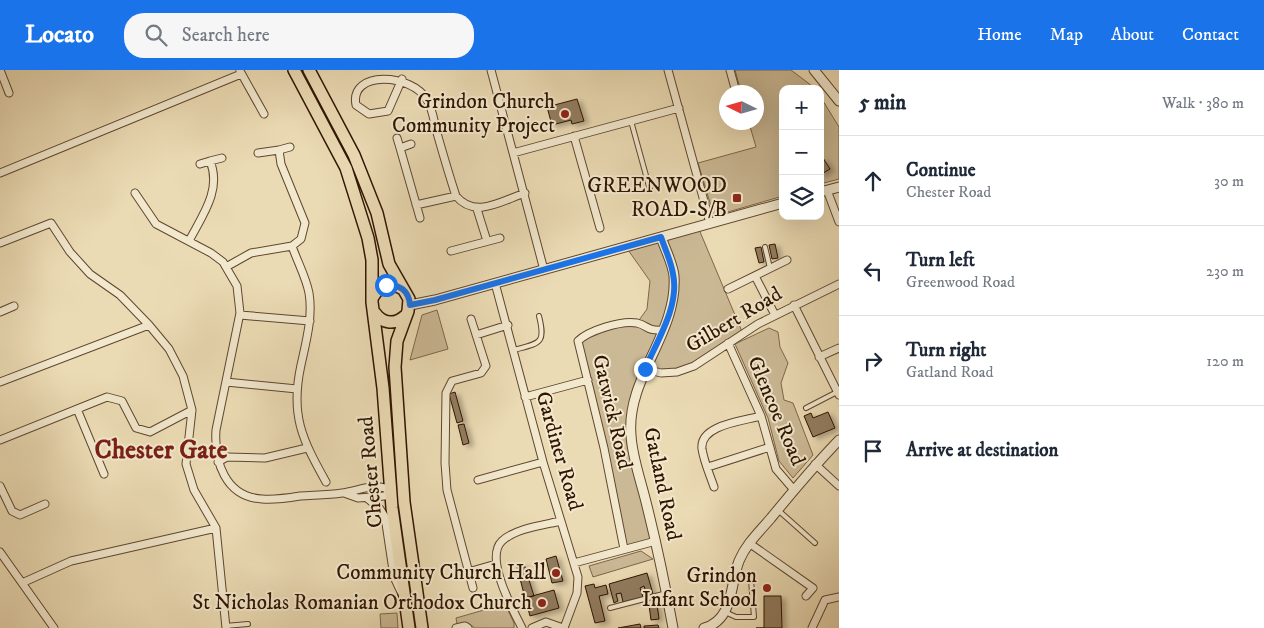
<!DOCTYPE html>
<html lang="en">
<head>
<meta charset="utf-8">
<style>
  body { margin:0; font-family:"IM FELL DW Pica",serif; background:#f6f6f7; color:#1f2937 }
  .controls { position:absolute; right:15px; top:15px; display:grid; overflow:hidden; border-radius:10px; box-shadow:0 5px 20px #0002 }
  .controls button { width:45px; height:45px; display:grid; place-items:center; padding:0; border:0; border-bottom:1px solid #e0e1e3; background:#fff; color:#1f2937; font:25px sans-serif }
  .compass { position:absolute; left:719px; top:15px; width:45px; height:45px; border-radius:50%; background:#fff; box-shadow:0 5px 20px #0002; rotate:275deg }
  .stop { position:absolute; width:15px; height:15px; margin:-11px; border:4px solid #1a73e8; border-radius:50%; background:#fff }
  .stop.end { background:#1a73e8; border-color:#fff; box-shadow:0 1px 5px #0008 }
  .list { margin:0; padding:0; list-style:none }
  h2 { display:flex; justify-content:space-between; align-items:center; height:65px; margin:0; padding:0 20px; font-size:21px }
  h2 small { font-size:16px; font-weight:400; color:#747a83 }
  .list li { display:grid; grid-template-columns:32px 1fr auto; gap:15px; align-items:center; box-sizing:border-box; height:90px; padding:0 20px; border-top:1px solid #e0e1e3 }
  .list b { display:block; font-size:19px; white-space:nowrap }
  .list p { margin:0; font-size:16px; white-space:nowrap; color:#747a83 }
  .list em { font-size:16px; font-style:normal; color:#747a83 }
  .icon { flex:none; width:28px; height:28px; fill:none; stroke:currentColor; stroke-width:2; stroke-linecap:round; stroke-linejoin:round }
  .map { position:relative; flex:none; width:839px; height:558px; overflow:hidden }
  header { display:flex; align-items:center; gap:30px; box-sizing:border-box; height:70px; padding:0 25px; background:#1a73e8; color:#fff }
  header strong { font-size:24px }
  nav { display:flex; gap:28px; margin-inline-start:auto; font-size:18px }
  .search { width:350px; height:45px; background:#f6f6f7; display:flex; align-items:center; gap:12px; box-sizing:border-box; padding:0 18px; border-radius:20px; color:#747a83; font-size:19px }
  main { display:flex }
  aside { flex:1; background:#fff }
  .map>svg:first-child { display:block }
  .green { fill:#cbb995; stroke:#7e664a }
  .building { fill:#917b5e; stroke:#301400; filter:url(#shadow) }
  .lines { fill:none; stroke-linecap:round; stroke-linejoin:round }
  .service-casing { stroke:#5f462d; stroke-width:6 }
  .minor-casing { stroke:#5f462d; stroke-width:9 }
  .tertiary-casing { stroke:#5f462d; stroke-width:11 }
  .primary-casing { stroke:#301400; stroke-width:14 }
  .service { stroke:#f2e8ce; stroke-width:4 }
  .minor { stroke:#f2e8ce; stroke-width:7 }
  .tertiary { stroke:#f2e8ce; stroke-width:9 }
  .primary { stroke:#ebdbb4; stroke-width:11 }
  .route { stroke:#1a73e8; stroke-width:6 }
  .poi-dot { fill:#8f2418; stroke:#f2e8ce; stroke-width:2 }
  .labels { text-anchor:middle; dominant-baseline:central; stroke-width:4; stroke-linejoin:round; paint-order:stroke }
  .poi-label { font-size:21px; fill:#301400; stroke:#f2e8ce; text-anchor:end }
  .street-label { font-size:21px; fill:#301400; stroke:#f2e8ce }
  .district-label { font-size:26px; font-weight:bold; fill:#7a1f14; stroke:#f2e8ce }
</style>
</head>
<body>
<header>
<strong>Locato</strong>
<div class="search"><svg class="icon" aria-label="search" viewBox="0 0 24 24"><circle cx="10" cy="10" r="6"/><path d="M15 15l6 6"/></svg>Search here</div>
<nav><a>Home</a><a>Map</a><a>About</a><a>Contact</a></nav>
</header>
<main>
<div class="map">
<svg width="839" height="558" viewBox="0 0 839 558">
  <defs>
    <filter id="shadow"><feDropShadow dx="4.5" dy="2.5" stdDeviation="2.5" flood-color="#0004"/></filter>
  </defs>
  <rect width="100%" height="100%" fill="#ebdbb4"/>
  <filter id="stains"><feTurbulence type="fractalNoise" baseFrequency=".004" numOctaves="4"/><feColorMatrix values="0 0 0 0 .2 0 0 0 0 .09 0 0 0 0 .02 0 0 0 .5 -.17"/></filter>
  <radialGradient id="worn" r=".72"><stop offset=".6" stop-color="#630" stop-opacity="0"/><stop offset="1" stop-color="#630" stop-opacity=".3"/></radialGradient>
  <path class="green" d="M735,0H791L816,19H783V126L714,146L698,93L756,77L749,53L756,52V22H741Z
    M820,26L839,57V109L820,114Z
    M698,157L743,264L677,302L645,299L631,366L656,471L624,479L578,271L585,264L637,253L647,239L650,211L626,177Z
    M437,240L448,279L410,290L422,245Z
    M769,258L778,262L780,277L788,293L781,313L784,330L793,333L813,385L793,408L779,391L768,348L735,274Z
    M641,481L653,489L593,507L589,496Z
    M505,534L514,553V558H475L468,553L457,554L456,548Z
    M397,543L398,558H381L380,544Z"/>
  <path class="building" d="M577,29L584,51L572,54L571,50L552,55L547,37Z
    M823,88L830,99L820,105V90Z
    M775,174L778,188L772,189L769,175Z
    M761,177L764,192L759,193L755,178Z
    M455,322L463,351L457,353L449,324Z
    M828,342L835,358L813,367L804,346L811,343L813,348Z
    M464,354L469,373L463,375L458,355Z
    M556,486L563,511L552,513L546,489Z
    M524,494L534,526L525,528L517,497Z
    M647,503L653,524L647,525L644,516L640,518L643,527L623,532L621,523L616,524L618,531L614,533L609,514Z
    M594,514L595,518L606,515L608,524L599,526L605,551L595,553L585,516Z
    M554,520L559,538L530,546L525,528Z
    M764,526H781L782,558H756H764Z
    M657,534L659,549L651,550L649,535Z
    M640,554L641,558H618Z
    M658,555L659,558H644V556Z"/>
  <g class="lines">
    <g class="service-casing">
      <path id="service" d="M631,51L650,120
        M765,177L770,198
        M514,280C540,273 546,274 539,246
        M806,338L837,322
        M778,440L815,473
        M610,538L667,523
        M725,542L736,547H754L751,510
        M225,556L248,554"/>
    </g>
    <g class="minor-casing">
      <path id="minor" d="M0,0L9,23
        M491,0L544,200
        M668,0L710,153
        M730,0L736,22
        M240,1L264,44
        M402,9L388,41L369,44L356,35C349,0 412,3 427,30C433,39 434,53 437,63C443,84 449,105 456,126C475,149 501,131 525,123
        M574,66L600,158
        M397,68L400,78L411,74
        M400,78L420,148
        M258,83L279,80
        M513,83L679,38
        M200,94L210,91
        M0,103L241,4
        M827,120L839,152
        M135,123L156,154L211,183L223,192L237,216L240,243L216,360C214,391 225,427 262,429C275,430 288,428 300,426C314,425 328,425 342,423C358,421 375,412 390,420L385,426L358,428L344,423
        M416,135L456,126
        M477,139L487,171
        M189,171C202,146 222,120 210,91L222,88
        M0,173L51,153L70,182L90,204L120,225L149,255L169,279L183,306L192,340L186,394L194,420L216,458L226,558
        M292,176C297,191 306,207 309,223C313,247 306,272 301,295C290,345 302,369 326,412
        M451,181L500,168
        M226,197L251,183L292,176L301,169L305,153L281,94L279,80L290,77
        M755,206L775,245
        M495,213L543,392L578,507L577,523L564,558
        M728,219L787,190
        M794,235L839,325
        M0,242L14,236
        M240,245L310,251
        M471,249L486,296L481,303L452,311L446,323L445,393L447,420L473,518
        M476,265L508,255
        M728,273L761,346L776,399L794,420
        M819,287L839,278
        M645,299L661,303L677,302L694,296L758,254L839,214
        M0,312L149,255
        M226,312L297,319
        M525,327L588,310
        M77,339L104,404
        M0,370L107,327L122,331L136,358L150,362L192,340
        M218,392L227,387L265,388L307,378
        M815,394L839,416
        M708,397L770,377
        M478,410L543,392
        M0,416L12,441L20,445L45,434
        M714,417C710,405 704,392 702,379C699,355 743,351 761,346
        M367,428L380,439L385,447L394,507L401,522
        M749,473L813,518L806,526
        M624,479L604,378L578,271C588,261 621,250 637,253C649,256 646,261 662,260
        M0,482L54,558
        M574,493L656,471
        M468,502L496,494
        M22,513L71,491L216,458
        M456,558L465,556L468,558
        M522,558C513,540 484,488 502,471C516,458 544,455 561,451
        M532,558L546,552L563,558
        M812,558L825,530L839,527"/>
    </g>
    <g class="tertiary-casing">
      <path id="tertiary" d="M814,0L839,31
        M820,122L839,117
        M661,167C665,179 673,194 674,206C678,263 626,308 631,365C632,386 640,408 645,428C656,471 665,514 673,558
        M410,235L435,230L783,133
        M704,558C734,550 730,514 739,491C746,474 759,462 771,448C793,421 815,395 839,370"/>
    </g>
    <g class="primary-casing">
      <path id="primary" d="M294,0L346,98L368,168L372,190V232L383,318L392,438L409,558
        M309,0L354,85L377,143L389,194L409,229L408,241L397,271L395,297L404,432L422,558
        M373,227C380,214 392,212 403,219
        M375,243C383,254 395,255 405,246"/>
    </g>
    <use href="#service" class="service"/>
    <use href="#minor" class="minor"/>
    <use href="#tertiary" class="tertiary"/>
    <use href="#primary" class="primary"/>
  </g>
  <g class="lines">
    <path class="route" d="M386,215C400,214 409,221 410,235L435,230L661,167C665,179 671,191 673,204C680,235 657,271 645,299"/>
  </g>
  <g class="poi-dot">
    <circle cx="565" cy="44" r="5"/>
    <rect x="732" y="123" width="10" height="10" rx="2.5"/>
    <circle cx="556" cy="503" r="5"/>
    <circle cx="767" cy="518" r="5"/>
    <circle cx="542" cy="533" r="5"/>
  </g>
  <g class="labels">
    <g class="poi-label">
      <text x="555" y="32">Grindon Church<tspan x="555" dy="24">Community Project</tspan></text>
      <text x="727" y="116">GREENWOOD<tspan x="727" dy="24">ROAD-S/B</tspan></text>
      <text x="546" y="503">Community Church Hall</text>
      <text x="757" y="506">Grindon<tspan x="757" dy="24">Infant School</tspan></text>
      <text x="532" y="533">St Nicholas Romanian Orthodox Church</text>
    </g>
    <g class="street-label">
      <text transform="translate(734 250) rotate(-31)">Gilbert Road</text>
      <text transform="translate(776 341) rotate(67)">Glencoe Road</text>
      <text transform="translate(612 342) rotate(77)">Gatwick Road</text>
      <text transform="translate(559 381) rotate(74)">Gardiner Road</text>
      <text transform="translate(371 402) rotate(-95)">Chester Road</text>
      <text transform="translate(662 414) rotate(78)">Gatland Road</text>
    </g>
    <g class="district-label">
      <text x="161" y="380">Chester Gate</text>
    </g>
  </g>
  <rect width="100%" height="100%" filter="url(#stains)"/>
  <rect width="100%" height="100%" fill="url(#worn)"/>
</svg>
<div class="controls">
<button>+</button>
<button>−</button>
<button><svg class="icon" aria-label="layers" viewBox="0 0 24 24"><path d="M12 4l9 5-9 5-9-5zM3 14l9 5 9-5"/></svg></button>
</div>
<svg class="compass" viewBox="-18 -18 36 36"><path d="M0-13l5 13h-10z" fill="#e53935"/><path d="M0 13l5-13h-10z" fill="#747a83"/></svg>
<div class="stop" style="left:386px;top:215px"></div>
<div class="stop end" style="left:645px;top:299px"></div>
</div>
<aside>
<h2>5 min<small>Walk · 380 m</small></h2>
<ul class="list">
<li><svg class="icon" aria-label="ahead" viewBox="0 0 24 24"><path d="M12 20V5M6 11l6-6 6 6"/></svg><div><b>Continue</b><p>Chester Road</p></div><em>30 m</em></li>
<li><svg class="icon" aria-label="left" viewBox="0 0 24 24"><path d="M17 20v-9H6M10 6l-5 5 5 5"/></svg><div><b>Turn left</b><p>Greenwood Road</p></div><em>230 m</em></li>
<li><svg class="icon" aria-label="right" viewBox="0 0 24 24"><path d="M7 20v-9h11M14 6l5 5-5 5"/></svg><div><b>Turn right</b><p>Gatland Road</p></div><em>120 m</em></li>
<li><svg class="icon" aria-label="arrive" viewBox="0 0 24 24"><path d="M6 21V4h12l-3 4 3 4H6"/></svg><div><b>Arrive at destination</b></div></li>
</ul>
</aside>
</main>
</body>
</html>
